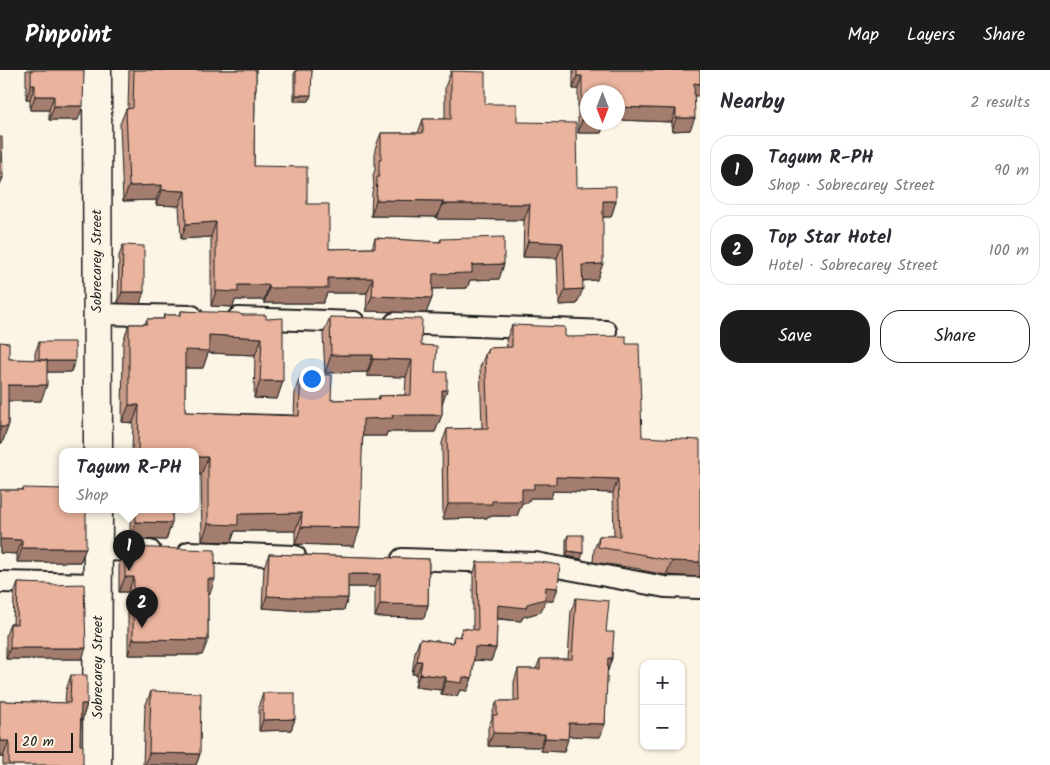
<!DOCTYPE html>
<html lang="en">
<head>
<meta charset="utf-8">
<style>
  body { margin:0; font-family:Kalam,sans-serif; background:#f2f2f3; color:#2b2b33 }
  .controls { position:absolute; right:15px; bottom:15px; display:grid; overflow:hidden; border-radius:10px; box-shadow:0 1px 4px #0004 }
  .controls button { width:45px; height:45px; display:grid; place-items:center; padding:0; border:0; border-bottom:1px solid #e1e1e2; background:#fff; color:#2b2b33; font:25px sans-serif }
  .compass { position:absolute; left:580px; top:15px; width:45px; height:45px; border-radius:50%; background:#fff; box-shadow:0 1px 4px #0004; rotate:180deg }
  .scale { position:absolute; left:15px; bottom:12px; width:58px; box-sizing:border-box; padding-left:5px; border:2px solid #1c1c1c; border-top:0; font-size:14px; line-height:18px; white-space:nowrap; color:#1c1c1c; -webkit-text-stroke:4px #fcf5e5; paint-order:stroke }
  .you { position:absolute; left:311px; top:308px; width:18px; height:18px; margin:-12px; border:4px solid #fff; border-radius:50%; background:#1a73e8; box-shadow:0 0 0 8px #1a73e833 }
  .badge { display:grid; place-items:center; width:32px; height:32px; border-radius:50%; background:#1c1c1c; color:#fff; font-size:16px; font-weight:700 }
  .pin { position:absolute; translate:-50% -41px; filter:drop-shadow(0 1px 2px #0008) }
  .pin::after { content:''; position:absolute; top:26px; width:18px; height:15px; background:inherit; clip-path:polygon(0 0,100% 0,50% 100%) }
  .popup { position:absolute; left:59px; top:378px; width:140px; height:65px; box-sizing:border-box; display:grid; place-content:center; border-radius:10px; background:#fff; filter:drop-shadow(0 1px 4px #0005); font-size:16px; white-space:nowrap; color:#7c7c81 }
  .popup b { font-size:19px; color:#2b2b33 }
  .popup::after { content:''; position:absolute; left:50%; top:100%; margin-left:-10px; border:10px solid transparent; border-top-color:#fff }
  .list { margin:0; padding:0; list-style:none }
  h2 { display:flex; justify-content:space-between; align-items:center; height:65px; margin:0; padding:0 20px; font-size:21px }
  h2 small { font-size:16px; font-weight:400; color:#7c7c81 }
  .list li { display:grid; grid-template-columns:32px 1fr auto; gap:15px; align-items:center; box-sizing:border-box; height:70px; margin:0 10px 10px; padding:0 10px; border:1px solid #e1e1e2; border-radius:20px }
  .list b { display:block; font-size:19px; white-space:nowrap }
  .list p { margin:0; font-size:16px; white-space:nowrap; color:#7c7c81 }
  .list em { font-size:16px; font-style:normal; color:#7c7c81 }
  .actions { display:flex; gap:10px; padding:15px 20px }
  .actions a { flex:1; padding:11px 0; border:1px solid #1c1c1c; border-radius:20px; text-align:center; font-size:18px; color:#1c1c1c }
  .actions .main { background:#1c1c1c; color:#fff }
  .map { position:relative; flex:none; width:700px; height:695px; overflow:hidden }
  header { display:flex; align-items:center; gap:30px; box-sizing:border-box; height:70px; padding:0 25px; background:#1c1c1c; color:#fff }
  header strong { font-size:24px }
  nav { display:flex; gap:28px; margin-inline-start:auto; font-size:18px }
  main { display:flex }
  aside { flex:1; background:#fff }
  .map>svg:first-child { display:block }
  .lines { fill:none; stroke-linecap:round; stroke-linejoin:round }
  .minor-casing { stroke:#1c1c1c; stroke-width:24 }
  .secondary-casing { stroke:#1c1c1c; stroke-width:31 }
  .minor { stroke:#fcf5e5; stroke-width:20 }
  .secondary { stroke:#fcf5e5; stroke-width:28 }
  .wall { fill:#c89a87; stroke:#1c1c1c }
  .shaded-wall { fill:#a37d6e; stroke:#1c1c1c }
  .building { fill:#e9b39d; stroke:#1c1c1c }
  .labels { text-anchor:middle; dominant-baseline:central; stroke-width:4; stroke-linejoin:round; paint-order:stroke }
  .street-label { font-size:14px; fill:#1c1c1c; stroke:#fcf5e5 }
</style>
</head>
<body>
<header>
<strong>Pinpoint</strong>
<nav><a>Map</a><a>Layers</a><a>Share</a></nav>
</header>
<main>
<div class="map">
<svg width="700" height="695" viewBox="0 0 700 695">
  <rect width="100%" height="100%" fill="#fcf5e5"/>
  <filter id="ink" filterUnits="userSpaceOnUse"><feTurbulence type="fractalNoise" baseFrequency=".02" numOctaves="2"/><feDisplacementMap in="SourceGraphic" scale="10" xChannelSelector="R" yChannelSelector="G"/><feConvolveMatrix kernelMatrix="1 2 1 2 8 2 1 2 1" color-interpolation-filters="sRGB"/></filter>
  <g filter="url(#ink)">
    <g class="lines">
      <g class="minor-casing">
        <path id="minor" d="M97,244L192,246
          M238,248L354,252
          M395,253L606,261
          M98,480L150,481
          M189,482L295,486
          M402,489L536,493L665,517L700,518
          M0,512L98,514"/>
      </g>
      <g class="secondary-casing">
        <path id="secondary" d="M97,0L98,382
          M97,695L98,440"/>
      </g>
      <use href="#minor" class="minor"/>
      <use href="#secondary" class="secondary"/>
    </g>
    <path class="wall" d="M26,0H84L78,50H49V40H30V29H26Z
      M129,0H256V20L255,24L254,96L307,134L329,179L372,178L375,168L439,172L441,169L504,194L499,209L470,210L467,218L432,219V228L426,243L366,241L367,223H327L323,233H264V230H235L233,237L211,236V167L181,169L179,136L156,135V130L123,131L120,54L126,39H128Z
      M296,0H312L309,31H294V4Z
      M573,0H700L694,26L690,60L672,61V52L618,50V22L588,52H605L601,63H578V19H573Z
      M451,1L485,34L517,52L577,117L616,131L611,147H603L597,210L583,211L577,234L559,235L557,188L523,187L524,150L437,149V147L371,146L372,122L374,116L373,105L375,100V79L381,63H418L423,49H445V17Z
      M123,175L140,234L118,233L119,186Z
      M181,241L242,245L266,249L283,311L277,329L254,328L255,285L208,283L203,298H185V342L294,345L295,321L301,304L331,330L378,329L379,326L405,325L406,307L367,306V302L325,303L323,264L330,247L421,275L435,302L442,334V345L435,362H387L386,366H363L354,476L295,474V461H235L231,472L202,471L201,405L195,404V382H132L133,353L122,352L123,272L129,254H145L147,249H163L164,245H180Z
      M512,255L565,267L626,274L642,367L700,507L666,505L640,500V499L593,492L594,480L599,466H614L613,423L553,421L551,428H530L528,433H522L517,446H488L487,448L443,449L442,373L447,359L482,358L480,297L488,278H507L506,270Z
      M0,272L9,289L35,290V283L39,272L71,302H47L41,331H8V357L2,373H0Z
      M23,418L86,478L80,492H17V484L0,483V420H22Z
      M130,440H172V453L166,470L130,469Z
      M568,465L581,489L566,486V470Z
      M125,477L210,524H208V570L202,585H128V522H119V493Z
      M269,484L429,489L428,535L424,548L375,547V517H348V528L344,540L305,541L262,538L264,497Z
      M477,492L558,518L553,531H545L541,542L523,547L521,551L497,549L496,578L491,591L474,590L472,608L467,621L460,620L457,626L441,624V620L415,617L417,604H412L415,582L420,569L452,573L454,566L459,567L462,558L473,560V505Z
      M18,513L50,515L82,589H6V565L10,554H13L14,524Z
      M576,528L606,562L612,588L607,601L605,654L600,667L568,666L564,682L541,681V677L488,676V658L492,648V644L497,631H514V612L518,599H536L540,589H568L571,541Z
      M71,605L87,634L82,650H81L80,675L83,695H3V687H0V631L65,633L66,620Z
      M151,621L200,684L196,695H143L145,637Z
      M263,623L295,649L291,660L259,661V634Z"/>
    <path class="shaded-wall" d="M577,6H582L578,19H573Z
      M694,13L700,14V26H690Z
      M31,15H35L30,29H26Z
      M296,25H311L309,31H294Z
      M35,26H54L49,40H30Z
      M54,36H83L78,50H49Z
      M618,37L676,39L672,52L618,50Z
      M676,48H695L690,60L672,61Z
      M582,50H588V52H605L601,63H578Z
      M0,108H3L0,115Z
      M162,115L156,130L123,131L129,116Z
      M162,120L185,121L179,136L156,135Z
      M376,130L443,131L437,147L371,146Z
      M603,131H616L611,147H597Z
      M443,134H530L524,150L437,149Z
      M216,152L211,167L181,169L186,154Z
      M528,171L563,173L557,188L523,187Z
      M504,194L499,209L470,210L467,218L428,219L433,204L472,195Z
      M603,194L597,210L576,211L582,195Z
      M328,208H373L367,223H327L323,233H264L269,218Z
      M238,215H269L264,230H235L233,237L211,236L216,221Z
      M583,219L577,234L559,235L565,220Z
      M122,222H144L140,234L118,233Z
      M372,226L432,228L426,243L366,241Z
      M209,265L262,268L255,285L208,283L203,298H179L185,280Z
      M331,285H373L367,302L325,303Z
      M373,289L412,290L406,307L367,306Z
      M39,291H75L71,302H35Z
      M260,311H283L277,329L254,328Z
      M8,315H47L41,331H2Z
      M442,320H447L441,337Z
      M129,335H139L133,353L122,352Z
      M392,345H442L435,362H387L386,366H357L363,349Z
      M0,357H8L2,373H0Z
      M195,387H208L201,405L195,404Z
      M556,407L618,409L613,423L553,421L551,428H530L528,433H522L517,446H488L487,448L443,449L448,434L492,431L534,414Z
      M302,443L295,461H235L231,472L202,471L208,454L238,444Z
      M136,452L172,453L166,470L130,469Z
      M301,457L360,458L354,476L295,474Z
      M0,469L22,470L17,484L0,483Z
      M22,478H86L80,492H17Z
      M568,481L583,483L581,489L566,486Z
      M672,491L700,492V507L666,505Z
      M348,504H380L375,517H343Z
      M125,507H134L128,522H119Z
      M208,509H215L210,524H203Z
      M546,517L558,518L553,531H545L541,542L523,547L521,551L493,548L498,535L527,534Z
      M267,526L348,528L344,540L305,541L262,538Z
      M380,534L428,535L424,548L375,547Z
      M133,569L208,570L202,585H128Z
      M475,577L496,578L491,591L471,590Z
      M10,578H86L82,589H6Z
      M608,588H612L608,601H603Z
      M417,591H422L417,604H412Z
      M420,604L446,607L441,620L415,617Z
      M463,607L472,608L467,621L460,620L457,626L441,624L446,611Z
      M81,634H87L82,650H75Z
      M295,649L291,660L259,661L263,650Z
      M569,653L605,654L600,667L564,666Z
      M493,663L545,664L541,677L488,676Z
      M545,668L568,669L564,682L541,681Z
      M0,671H9L3,687H0Z
      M149,683L200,684L196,695H145Z"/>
    <path class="building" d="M31,0H84L83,36H54V26H35V15H31Z
      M134,0H256V20H255L254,96L307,97V134H329V179L375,178V168L441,172V169L504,167V194L472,195V203L433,204L432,228L372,226L373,208H328V218H269V215H238V222L216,221V152L186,154L185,121L162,120V115L129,116L126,39L133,38Z
      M296,0H312L311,25H296Z
      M577,0H700V14L694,13L695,48H676V39L618,37V22H588V50H582V6H577Z
      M451,1L485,2V34H517V52L576,53L577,117L616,116V131H603V194L582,195L583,219L565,220L563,173L528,171L530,134H443V131L376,130L377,107H379V90H381V63H423V49H451Z
      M0,67H2L3,108H0Z
      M123,175L144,176V222H122Z
      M181,241L238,243L242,245H266V249L283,248V311H260L262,268L209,265V281L185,280V342L299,346L301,304L332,305L331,330L379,329V326L411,325L412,290L373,289V285H331L330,247L422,249L421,275L437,276L435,302H447V320H442V345H392L393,348L363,349L360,458L301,457L302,443L238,444V455L208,454V387H195V382H138L139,335H129V254H147V249H164V245H181Z
      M512,255L565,257V267L626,266V274H639L642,367L700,370V492L672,491L645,486V485L598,477L599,466H620L618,409L556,407V414H534V419H522V431H492V434H448L447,359L488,358L485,283H488V278L512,277Z
      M0,272L9,273V289L47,290V315H8V357H0Z
      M39,272H75V291H47V290H39Z
      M23,418L63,419V440H86V478H22V470L0,469V420H23Z
      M136,440H172V453L136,452Z
      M568,465H583V483L568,481Z
      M125,477L215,480V509H208V570L133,569L134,507H125Z
      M269,484L429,489L428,535L380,534V504H348V528H310L267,526Z
      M477,492H540L560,495L558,518L546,517L545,529L527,534L526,538L498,535L496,578L475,577L472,608L463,607L462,613L446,611V607L420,604L422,591H417L420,569L453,573L454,566L461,567L462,558L478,560Z
      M18,513L51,514L50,515L84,514L86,578H10V554H17Z
      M576,528L609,531L606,562H614L612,588H608L605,654L569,653L568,669L545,668V664L493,663V645H497V631H519L518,599H540V589H572Z
      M71,605H87V634H81L80,675H83V695H9V671H0V631L70,633Z
      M151,621L201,623L200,684L149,683Z
      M263,623H295V649L263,650Z"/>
  </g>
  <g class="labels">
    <g class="street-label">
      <text transform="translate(97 191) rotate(-90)">Sobrecarey Street</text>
      <text transform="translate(98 597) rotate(-90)">Sobrecarey Street</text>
    </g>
  </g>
</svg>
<div class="controls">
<button>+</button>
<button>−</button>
</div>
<svg class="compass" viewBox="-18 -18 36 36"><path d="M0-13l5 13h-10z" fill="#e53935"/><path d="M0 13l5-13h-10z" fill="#7c7c81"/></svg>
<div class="scale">20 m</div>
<div class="you"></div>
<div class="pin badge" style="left:129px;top:501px">1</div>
<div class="popup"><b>Tagum R-PH</b>Shop</div>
<div class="pin badge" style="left:142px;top:558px">2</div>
</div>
<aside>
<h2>Nearby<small>2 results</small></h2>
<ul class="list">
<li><span class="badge">1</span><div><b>Tagum R-PH</b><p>Shop · Sobrecarey Street</p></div><em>90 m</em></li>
<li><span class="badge">2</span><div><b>Top Star Hotel</b><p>Hotel · Sobrecarey Street</p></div><em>100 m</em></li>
</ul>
<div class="actions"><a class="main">Save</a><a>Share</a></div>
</aside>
</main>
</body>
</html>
